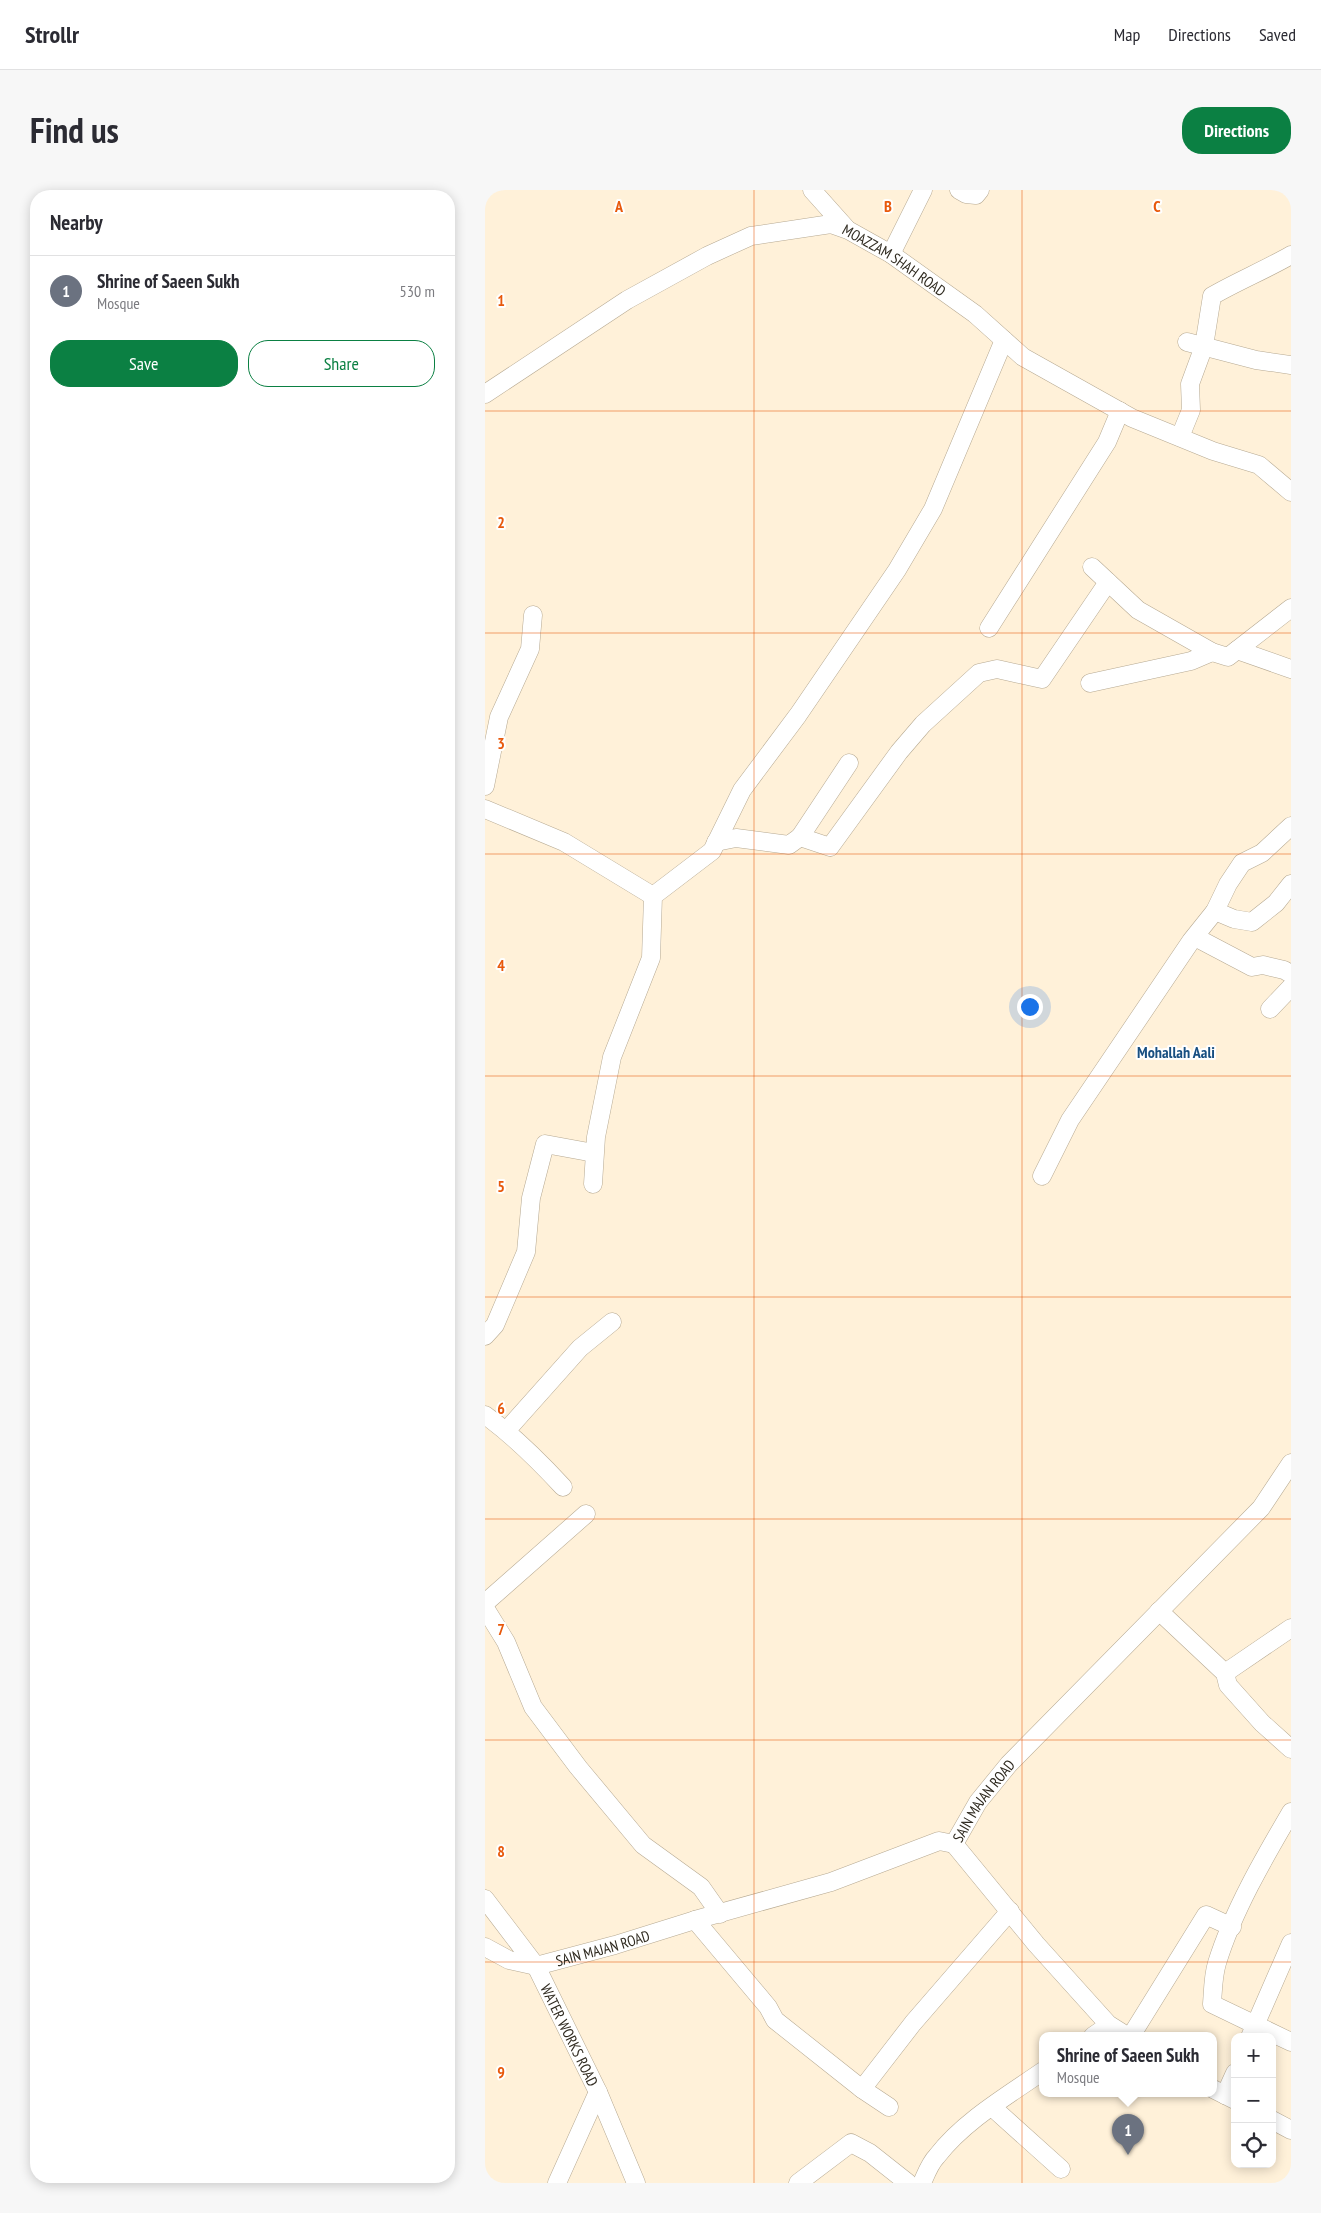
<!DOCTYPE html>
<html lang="en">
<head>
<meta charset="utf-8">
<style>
  body { margin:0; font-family:"PT Sans Narrow",sans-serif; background:#f7f7f7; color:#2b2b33 }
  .controls { position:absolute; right:15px; bottom:15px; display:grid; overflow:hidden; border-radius:10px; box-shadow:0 2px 12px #0003 }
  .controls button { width:45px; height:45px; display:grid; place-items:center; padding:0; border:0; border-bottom:1px solid #e1e1e2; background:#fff; color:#2b2b33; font:25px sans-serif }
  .you { position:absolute; left:544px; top:816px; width:18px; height:18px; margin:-12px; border:4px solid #fff; border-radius:50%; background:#1a73e8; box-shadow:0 0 0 8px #1a73e833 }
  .badge { display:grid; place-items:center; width:32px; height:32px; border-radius:50%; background:#0b8043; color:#fff; font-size:16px; font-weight:700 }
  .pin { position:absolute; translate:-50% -41px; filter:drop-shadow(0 1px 2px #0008) }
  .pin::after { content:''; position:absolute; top:26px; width:18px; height:15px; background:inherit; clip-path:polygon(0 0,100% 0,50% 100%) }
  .popup { position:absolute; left:554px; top:1842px; width:178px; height:65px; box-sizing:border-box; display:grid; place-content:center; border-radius:10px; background:#fff; filter:drop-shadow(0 1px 4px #0005); font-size:16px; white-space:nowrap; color:#7c7c81 }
  .popup b { font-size:19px; color:#2b2b33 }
  .popup::after { content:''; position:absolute; left:50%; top:100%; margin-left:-10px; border:10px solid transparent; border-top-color:#fff }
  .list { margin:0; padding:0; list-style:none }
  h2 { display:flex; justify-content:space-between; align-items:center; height:65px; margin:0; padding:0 20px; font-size:21px }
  h2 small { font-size:16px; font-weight:400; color:#7c7c81 }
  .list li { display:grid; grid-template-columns:32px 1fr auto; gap:15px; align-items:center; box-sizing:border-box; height:70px; padding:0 20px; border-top:1px solid #e1e1e2 }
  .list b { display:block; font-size:19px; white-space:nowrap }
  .list p { margin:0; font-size:16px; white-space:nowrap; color:#7c7c81 }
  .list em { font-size:16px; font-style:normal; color:#7c7c81 }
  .actions { display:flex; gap:10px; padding:15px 20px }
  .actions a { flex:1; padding:11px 0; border:1px solid #0b8043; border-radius:20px; text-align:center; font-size:18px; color:#0b8043 }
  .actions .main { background:#0b8043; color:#fff }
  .icon { flex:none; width:28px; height:28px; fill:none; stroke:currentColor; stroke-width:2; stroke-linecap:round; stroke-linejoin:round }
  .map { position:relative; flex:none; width:806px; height:1993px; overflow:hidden; border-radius:20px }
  header { display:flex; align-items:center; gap:30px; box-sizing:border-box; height:70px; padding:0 25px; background:#fff; border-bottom:1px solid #e1e1e2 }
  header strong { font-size:24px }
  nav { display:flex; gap:28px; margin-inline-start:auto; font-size:18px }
  .intro { display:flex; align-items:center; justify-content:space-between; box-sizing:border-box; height:120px; padding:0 30px }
  h1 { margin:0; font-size:35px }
  .button { padding:12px 22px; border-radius:20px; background:#0b8043; color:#fff; font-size:18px; font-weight:700 }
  main { display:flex; gap:30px; padding:0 30px }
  aside { flex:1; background:#fff; border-radius:20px; box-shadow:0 2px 12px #0003 }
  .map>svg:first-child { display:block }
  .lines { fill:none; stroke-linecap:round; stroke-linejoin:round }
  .minor-casing { stroke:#b6a992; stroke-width:19 }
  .minor { stroke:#fff; stroke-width:18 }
  .grid { fill:none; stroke:#e8590c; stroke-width:1; stroke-opacity:0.55 }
  .labels { text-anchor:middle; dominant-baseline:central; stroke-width:4; stroke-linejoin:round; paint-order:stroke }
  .street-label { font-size:15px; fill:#302b21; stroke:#fff }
  .neighbourhood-label { font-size:16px; font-weight:bold; fill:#184f81; stroke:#fff }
  .grid-label { font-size:16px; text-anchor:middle; font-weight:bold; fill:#e8590c; stroke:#fff; stroke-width:4; stroke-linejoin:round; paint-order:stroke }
</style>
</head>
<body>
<header>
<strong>Strollr</strong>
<nav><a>Map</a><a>Directions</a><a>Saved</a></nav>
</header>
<div class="intro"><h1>Find us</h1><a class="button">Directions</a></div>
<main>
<aside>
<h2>Nearby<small></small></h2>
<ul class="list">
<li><span class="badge" style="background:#6b7280">1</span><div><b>Shrine of Saeen Sukh</b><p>Mosque</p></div><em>530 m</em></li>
</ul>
<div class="actions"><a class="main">Save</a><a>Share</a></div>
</aside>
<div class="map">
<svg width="806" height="1993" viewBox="0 0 806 1993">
  <rect width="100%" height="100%" fill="#fff1d9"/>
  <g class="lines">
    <g class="minor-casing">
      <g id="minor">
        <path d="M327,0L361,38"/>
        <path d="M474,0L481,4L491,5L495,0"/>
        <path d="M406,64L438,0"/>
        <path d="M702,152L771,170L806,175"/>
        <path id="s1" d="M0,204L142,110L222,66L266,46L346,34L363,40L406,64L490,124L538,167L647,228L728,261L774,275L806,302"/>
        <path d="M695,247L706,220L705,194L719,156L727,106C753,91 780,80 806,65"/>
        <path d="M607,377L653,420L727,462L743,467L806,418"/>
        <path d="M504,438L622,252L635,221"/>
        <path d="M752,460L806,479"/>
        <path d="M605,493L706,471L727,462"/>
        <path d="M0,596L14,527L45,459L48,425"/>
        <path d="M0,619L79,652L168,706"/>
        <path d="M315,647L364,573"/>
        <path d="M231,652L251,648L304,655L315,647L345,657L414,562L438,534L494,483L512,479L557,489L623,392"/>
        <path d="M730,721L749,729L767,732L791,713L806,694"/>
        <path d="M710,747L767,777L778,775L799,780L806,784"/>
        <path d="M785,819L806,797"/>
        <path d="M557,986L585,930L706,751L730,721L743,694L757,673L777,663L806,636"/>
        <path d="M108,994L111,947L127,867L166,768L168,706L227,661L257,600L313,525L412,380L448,319L519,150"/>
        <path d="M0,1146L10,1135L41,1062L46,1008L60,954L109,963"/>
        <path d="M0,1225C29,1246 54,1271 78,1297"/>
        <path d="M21,1241L95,1158L127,1132"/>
        <path d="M0,1413L101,1324"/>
        <path d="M0,1418L21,1452L48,1517L93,1577L158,1655L216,1697L235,1724"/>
        <path d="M674,1421L740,1483L743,1495L777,1533L806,1559"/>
        <path d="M740,1483L806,1438"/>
        <path d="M806,1622C779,1668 748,1721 732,1773C728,1786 728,1801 727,1814L806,1852"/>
        <path d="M469,1654L551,1754L624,1835L623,1834L642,1846"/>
        <path id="s2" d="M0,1709L51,1776L113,1902L151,1993"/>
        <path d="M210,1730L283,1817L290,1830L377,1899L404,1917"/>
        <path id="s3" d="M0,1757L24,1770L51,1776L130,1755L210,1730L346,1692L454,1651L469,1654L493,1612L524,1574L776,1318L806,1273"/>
        <path d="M608,1846L624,1835"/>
        <path d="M646,1846L721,1725L747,1737"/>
        <path d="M765,1847L806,1753"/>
        <path d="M377,1899L428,1833L525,1721"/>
        <path d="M728,1899L750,1910"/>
        <path d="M740,1905L750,1883"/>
        <path d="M507,1917L576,1979"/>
        <path d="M787,1930L806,1940"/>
        <path d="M72,1993L113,1902"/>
        <path d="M313,1993L366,1953L385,1963L423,1993"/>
        <path d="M437,1993C441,1984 445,1973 452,1966C479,1931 522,1906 558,1881"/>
      </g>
    </g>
    <use href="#minor" class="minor"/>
  </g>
  <path class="grid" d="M269,0V1993M537,0V1993M0,221H806M0,443H806M0,664H806M0,886H806M0,1107H806M0,1329H806M0,1550H806M0,1772H806"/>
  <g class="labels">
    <g class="street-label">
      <text stroke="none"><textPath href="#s1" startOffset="464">MOAZZAM SHAH ROAD</textPath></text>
      <text stroke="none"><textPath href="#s3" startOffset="545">SAIN MAJAN ROAD</textPath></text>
      <text stroke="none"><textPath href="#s3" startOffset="124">SAIN MAJAN ROAD</textPath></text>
      <text stroke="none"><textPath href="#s2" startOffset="161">WATER WORKS ROAD</textPath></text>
    </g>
    <g class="neighbourhood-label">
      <text x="691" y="862">Mohallah Aali</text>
    </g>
  </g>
  <g class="grid-label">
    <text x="134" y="22">A</text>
    <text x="403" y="22">B</text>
    <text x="672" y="22">C</text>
    <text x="16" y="116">1</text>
    <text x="16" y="338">2</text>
    <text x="16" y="559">3</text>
    <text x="16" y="781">4</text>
    <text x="16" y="1002">5</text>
    <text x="16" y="1224">6</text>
    <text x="16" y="1445">7</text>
    <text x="16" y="1667">8</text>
    <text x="16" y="1888">9</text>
  </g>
</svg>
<div class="controls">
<button>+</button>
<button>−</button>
<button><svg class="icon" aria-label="locate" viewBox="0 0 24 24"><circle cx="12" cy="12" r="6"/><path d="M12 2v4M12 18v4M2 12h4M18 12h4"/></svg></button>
</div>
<div class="you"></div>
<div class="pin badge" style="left:643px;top:1965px;background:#6b7280">1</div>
<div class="popup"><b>Shrine of Saeen Sukh</b>Mosque</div>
</div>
</main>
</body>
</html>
